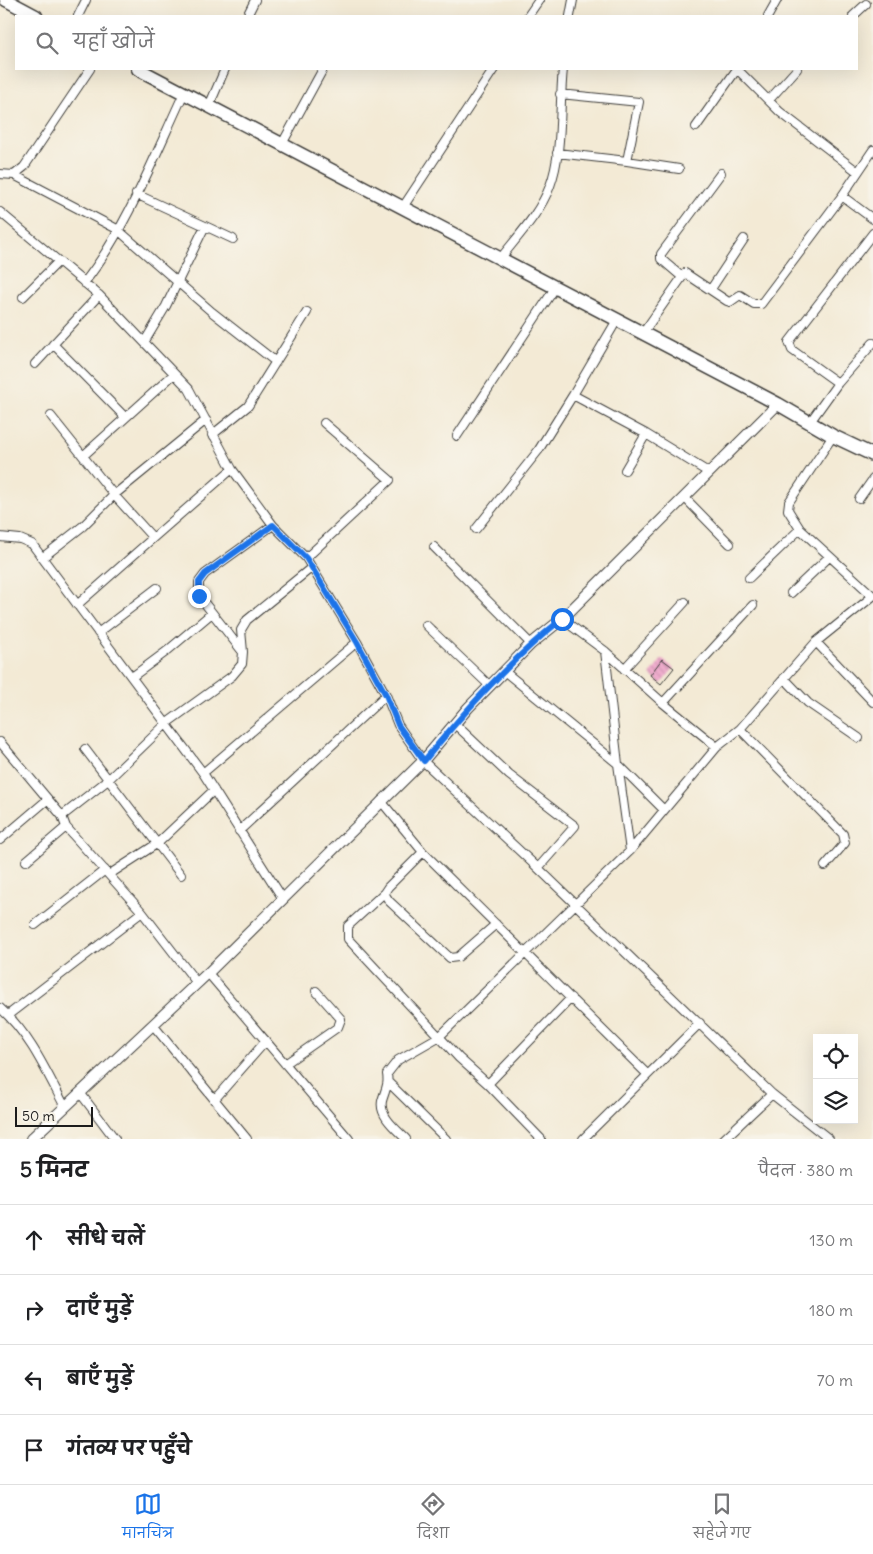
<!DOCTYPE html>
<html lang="hi">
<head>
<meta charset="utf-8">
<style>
  body { margin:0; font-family:Delius,"Playpen Sans Deva",sans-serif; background:#f2f2f2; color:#202124 }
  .controls { position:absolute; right:15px; bottom:15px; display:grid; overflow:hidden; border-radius:0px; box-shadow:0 5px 20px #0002 }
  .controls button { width:45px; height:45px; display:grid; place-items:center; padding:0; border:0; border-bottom:1px solid #e0e0e0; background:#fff; color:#202124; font:25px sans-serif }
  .scale { position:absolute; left:15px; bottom:12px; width:78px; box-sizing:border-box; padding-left:5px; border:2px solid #1c1c1c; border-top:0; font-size:14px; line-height:18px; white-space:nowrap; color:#1c1c1c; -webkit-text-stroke:4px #f7f3e8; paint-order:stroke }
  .stop { position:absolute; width:15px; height:15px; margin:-11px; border:4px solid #1a73e8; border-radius:50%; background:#fff }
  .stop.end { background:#1a73e8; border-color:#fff; box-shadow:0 1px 5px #0008 }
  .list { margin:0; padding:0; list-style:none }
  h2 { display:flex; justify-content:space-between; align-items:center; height:65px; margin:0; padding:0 20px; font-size:21px }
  h2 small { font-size:16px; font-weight:400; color:#757577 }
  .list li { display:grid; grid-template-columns:32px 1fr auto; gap:15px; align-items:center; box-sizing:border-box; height:70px; padding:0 20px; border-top:1px solid #e0e0e0 }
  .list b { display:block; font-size:19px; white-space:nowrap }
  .list em { font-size:16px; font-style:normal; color:#757577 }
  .icon { flex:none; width:28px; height:28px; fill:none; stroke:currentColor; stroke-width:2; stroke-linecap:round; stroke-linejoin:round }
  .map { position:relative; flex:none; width:873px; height:1139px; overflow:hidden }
  .search { position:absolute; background:#fff; box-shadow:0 5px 20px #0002; left:15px; right:15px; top:15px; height:55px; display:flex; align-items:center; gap:12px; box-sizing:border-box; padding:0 18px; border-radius:0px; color:#757577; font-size:19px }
  .sheet { height:345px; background:#fff }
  nav { display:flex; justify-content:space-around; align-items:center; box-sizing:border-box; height:70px; border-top:1px solid #e0e0e0; background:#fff; font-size:14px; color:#757577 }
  nav a { display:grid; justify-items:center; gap:2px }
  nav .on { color:#1a73e8 }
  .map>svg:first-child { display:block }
  .building { fill:url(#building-back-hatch) }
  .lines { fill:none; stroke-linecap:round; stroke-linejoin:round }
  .minor-casing { stroke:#3c3b38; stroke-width:10 }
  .tertiary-casing { stroke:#3c3b38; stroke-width:12 }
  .primary-casing { stroke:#3c3b38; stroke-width:15 }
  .minor { stroke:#fff; stroke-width:8 }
  .tertiary { stroke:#fff; stroke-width:10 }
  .primary { stroke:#fff; stroke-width:12 }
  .route { stroke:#1a73e8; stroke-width:6 }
</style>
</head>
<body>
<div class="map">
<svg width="873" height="1139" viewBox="0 0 873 1139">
  <defs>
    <pattern id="building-back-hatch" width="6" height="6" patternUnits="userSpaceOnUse" patternTransform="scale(1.25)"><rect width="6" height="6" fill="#efadcd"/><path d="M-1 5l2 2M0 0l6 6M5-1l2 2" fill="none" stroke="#cc94af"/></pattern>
  </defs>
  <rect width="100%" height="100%" fill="#f7f3e8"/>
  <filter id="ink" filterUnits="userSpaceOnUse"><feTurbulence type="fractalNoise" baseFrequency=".02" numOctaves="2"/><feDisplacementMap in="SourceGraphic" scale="10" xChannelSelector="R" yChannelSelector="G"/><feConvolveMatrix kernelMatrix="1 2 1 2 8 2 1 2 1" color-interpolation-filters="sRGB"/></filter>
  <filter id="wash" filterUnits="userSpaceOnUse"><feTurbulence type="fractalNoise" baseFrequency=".0096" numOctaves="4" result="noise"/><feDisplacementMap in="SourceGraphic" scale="20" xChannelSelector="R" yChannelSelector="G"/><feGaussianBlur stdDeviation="1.12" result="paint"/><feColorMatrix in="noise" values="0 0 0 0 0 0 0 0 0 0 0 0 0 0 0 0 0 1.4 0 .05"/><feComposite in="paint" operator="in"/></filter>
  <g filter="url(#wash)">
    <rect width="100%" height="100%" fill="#f3ead5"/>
    <g id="blocks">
      <path class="building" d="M662,659L674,668L661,684L650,675Z"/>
    </g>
  </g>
  <g filter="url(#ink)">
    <use href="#blocks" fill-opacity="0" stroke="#3c3b38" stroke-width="1"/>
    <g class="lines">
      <g class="minor-casing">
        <path id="minor" d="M78,16L86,0
          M247,16L255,0
          M528,16L539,0
          M570,16L573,0
          M768,16L777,0
          M853,16L866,4
          M737,69L780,112L858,172
          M560,94L639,102L627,161
          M769,100L797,69
          M209,106L225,69
          M696,127L737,69
          M282,144L323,69
          M557,153L627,161L679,169
          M0,174L14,175L24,167L90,69
          M14,175L117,229L212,312L276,362
          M136,194L233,239
          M842,196L873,219
          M403,207L494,69
          M0,212L99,295L189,389L232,469L273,525L306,558L357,642L386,695L398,725L423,761L538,868L772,1094L829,1139
          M500,259C518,236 540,213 550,186C563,152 559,105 563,69
          M682,277L661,259V254L721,173
          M84,283C126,230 155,155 184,93
          M711,289L744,239
          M23,297L58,262
          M617,320L573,395L646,434L708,472
          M643,333L685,273L727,301L730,302L740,295L754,304H761L842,196L873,150
          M145,341L166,306L205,226
          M53,344L125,417
          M35,364L99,295
          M838,383L792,350L789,342L873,233
          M51,416L114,495L153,538L232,469
          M810,422L838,383L873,343
          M212,435L248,406L307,312
          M457,436L555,288
          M83,456L174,374
          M625,470L646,434
          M685,498L730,544
          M859,499L873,479
          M476,529L538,451L573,395
          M0,537L20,539L32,544L203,773L283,899
          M434,547L531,644
          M42,558L83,526L114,495L206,420
          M306,558L390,480L324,423
          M749,578L800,529
          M791,593L829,557
          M77,605L153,538
          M562,619L605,651L663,703L753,605
          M426,625L490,686
          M98,633L157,588
          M816,642L873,702
          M242,651L199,596V582L205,574L273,525
          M605,651L618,764L630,851
          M624,669L685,602
          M504,671L618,764L664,810
          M132,677L167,651L212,613
          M784,678L808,703L859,738
          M663,703L717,747
          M455,724L509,775L575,826L538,868
          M740,729L843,834L845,843L825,866
          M0,742L62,816L66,827L142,912L197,983
          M85,749L181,875
          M203,773L357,642
          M381,801L423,852L647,1074
          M62,816L108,780L167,723L232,676L242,664L243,652L241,630L247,620L311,568
          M239,831L386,695
          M0,840L47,800
          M423,852L388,887L384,893L389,901L450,958L458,957L496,924
          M26,861L66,827
          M110,874L158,843L214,790
          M384,893L348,926V939L459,1058L488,1084L541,1139
          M35,925L105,870
          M208,973L349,1139
          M0,1008C30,1034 47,1073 65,1107
          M8,1015L142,912
          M153,1025L247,1139
          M285,1064L338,1027L341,1019L316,991
          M389,1083L446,1139
          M488,1084L571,998
          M81,1094L115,1139
          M214,1100L265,1042
          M406,1139C396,1129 379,1116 382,1101C385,1090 389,1085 387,1074L398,1060L440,1036L630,851L717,747L740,729L816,642L873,596L800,529L788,510L789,502L833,436
          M583,1139L700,1023
          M724,1139L772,1094"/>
      </g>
      <g class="tertiary-casing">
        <path id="tertiary" d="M31,1139L208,973L423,761L468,708L531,644L562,619L778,404"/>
      </g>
      <g class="primary-casing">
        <path id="primary" d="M6,0L36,16
          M138,69L778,404L833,436L873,455"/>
      </g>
      <use href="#minor" class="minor"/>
      <use href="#tertiary" class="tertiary"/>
      <use href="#primary" class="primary"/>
    </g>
  </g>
  <g class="lines" filter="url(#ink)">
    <path class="route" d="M199,596V582L205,574L273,525L306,558L357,642L386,695L398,725L424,761C466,710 510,660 562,619"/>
  </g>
</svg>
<div class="controls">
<button><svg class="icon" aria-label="locate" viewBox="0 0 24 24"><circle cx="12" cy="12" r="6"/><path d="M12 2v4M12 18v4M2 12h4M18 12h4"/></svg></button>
<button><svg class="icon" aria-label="layers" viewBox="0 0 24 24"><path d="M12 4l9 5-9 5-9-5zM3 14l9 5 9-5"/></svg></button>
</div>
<div class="scale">50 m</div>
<div class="stop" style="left:562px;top:619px"></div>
<div class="stop end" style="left:199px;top:596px"></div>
<div class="search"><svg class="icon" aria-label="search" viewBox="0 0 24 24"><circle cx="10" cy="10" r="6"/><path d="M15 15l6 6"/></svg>यहाँ खोजें</div>
</div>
<section class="sheet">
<h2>5 मिनट<small>पैदल · 380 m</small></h2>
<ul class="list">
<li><svg class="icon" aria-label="ahead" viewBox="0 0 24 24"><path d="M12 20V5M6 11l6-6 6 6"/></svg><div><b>सीधे चलें</b></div><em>130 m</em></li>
<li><svg class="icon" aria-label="right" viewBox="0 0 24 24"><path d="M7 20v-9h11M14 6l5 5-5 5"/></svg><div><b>दाएँ मुड़ें</b></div><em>180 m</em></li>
<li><svg class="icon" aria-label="left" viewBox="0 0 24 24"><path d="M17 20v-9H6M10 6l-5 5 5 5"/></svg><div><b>बाएँ मुड़ें</b></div><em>70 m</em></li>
<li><svg class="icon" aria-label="arrive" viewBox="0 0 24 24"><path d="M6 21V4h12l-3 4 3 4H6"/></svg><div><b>गंतव्य पर पहुँचे</b></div></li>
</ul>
</section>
<nav>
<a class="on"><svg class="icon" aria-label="map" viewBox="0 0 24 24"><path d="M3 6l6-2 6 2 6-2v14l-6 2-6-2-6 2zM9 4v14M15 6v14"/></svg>मानचित्र</a>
<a><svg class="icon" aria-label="directions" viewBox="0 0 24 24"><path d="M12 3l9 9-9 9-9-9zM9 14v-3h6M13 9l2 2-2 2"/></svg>दिशा</a>
<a><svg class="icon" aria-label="saved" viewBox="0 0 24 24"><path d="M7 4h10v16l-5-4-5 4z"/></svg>सहेजे गए</a>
</nav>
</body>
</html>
